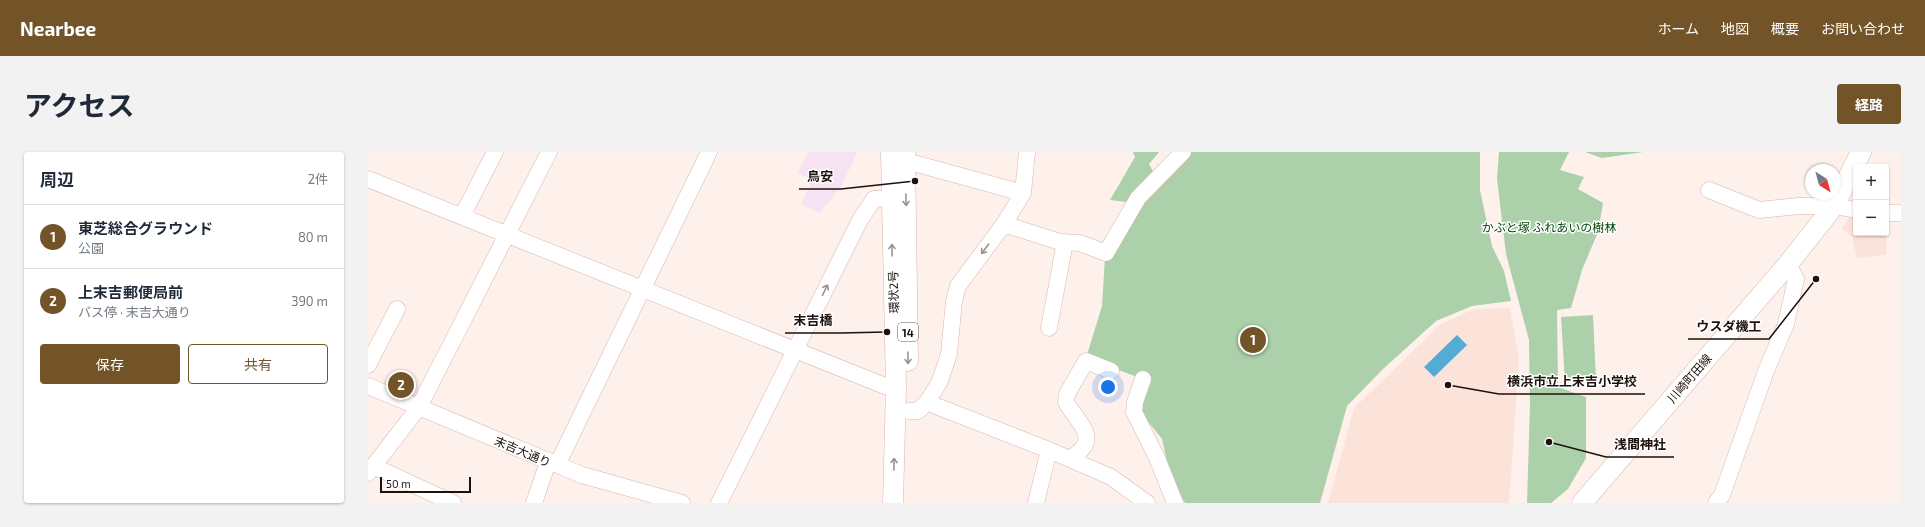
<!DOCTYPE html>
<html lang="ja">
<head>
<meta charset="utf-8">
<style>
  body { margin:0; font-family:"Exo 2","Noto Sans JP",sans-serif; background:#f2f2f3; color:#1f2937 }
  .controls { position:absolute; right:12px; top:12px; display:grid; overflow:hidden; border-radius:4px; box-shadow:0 1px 3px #0004 }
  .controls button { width:36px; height:36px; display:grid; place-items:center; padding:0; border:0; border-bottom:1px solid #e0e1e3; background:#fff; color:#1f2937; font:20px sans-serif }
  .compass { position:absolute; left:1437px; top:12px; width:36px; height:36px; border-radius:50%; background:#fff; box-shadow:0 1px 3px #0004; rotate:144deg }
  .scale { position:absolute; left:12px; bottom:10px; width:91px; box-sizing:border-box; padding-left:4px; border:2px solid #1c110d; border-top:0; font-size:11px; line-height:14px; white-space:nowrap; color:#1c110d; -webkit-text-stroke:3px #fff; paint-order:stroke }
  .you { position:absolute; left:740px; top:235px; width:14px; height:14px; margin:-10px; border:3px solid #fff; border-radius:50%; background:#1a73e8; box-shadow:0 0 0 6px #1a73e833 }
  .badge { display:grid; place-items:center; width:26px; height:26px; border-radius:50%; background:#735429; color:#fff; font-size:13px; font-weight:700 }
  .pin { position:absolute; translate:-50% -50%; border:2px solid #fff; box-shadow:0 1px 4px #0006 }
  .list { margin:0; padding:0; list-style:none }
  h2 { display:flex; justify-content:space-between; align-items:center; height:52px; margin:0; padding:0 16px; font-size:17px }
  h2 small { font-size:13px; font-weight:400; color:#747a83 }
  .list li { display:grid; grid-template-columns:26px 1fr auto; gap:12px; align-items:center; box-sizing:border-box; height:64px; padding:0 16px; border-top:1px solid #e0e1e3 }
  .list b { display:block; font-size:15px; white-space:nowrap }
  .list p { margin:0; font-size:13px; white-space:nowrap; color:#747a83 }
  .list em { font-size:13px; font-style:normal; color:#747a83 }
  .actions { display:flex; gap:8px; padding:12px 16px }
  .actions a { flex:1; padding:9px 0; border:1px solid #735429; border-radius:4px; text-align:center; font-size:14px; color:#735429 }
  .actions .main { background:#735429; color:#fff }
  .map { position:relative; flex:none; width:1533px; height:351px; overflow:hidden; border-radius:4px }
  header { display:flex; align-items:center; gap:24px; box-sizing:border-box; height:56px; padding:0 20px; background:#735429; color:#fff }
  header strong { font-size:19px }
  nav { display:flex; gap:22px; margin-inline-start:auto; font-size:14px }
  .intro { display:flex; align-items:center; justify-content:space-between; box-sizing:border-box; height:96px; padding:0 24px }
  h1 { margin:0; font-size:28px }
  .button { padding:10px 18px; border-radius:4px; background:#735429; color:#fff; font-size:14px; font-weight:700 }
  main { display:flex; gap:24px; padding:0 24px }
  aside { flex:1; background:#fff; border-radius:4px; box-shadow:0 1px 3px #0004 }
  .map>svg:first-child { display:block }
  .commercial { fill:#f6e2f2 }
  .built { fill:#fce3da }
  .green { fill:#acd1aa }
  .water { fill:#53acd4 }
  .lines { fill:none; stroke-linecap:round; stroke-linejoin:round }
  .minor-casing { stroke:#d6b6a9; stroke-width:17 }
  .major-casing { stroke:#d6b6a9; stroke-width:21 }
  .minor { stroke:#fff; stroke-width:16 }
  .major { stroke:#fff; stroke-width:20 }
  .oneway { stroke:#999492 }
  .labels { text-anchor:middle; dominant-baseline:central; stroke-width:3; stroke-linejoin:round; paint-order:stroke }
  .shield { fill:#fff; stroke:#605856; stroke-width:1 }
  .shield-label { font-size:11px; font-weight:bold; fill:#1c110d }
  .park-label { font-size:12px; fill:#03440a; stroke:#fff }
  .street-label { font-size:12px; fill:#1c110d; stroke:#fff }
  .leader { fill:none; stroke:#1c110d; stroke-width:1.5 }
  .callout-dot { fill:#1c110d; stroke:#fff; stroke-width:1.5 }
  .callout-label { font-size:13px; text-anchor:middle; font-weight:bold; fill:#1c110d; stroke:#fff; stroke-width:3; stroke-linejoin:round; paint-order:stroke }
</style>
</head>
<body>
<header>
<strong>Nearbee</strong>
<nav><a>ホーム</a><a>地図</a><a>概要</a><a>お問い合わせ</a></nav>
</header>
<div class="intro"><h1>アクセス</h1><a class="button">経路</a></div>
<main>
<aside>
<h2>周辺<small>2件</small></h2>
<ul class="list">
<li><span class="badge">1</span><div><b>東芝総合グラウンド</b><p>公園</p></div><em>80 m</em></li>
<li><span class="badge">2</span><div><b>上末吉郵便局前</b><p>バス停 · 末吉大通り</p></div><em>390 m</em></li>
</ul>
<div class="actions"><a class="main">保存</a><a>共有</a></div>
</aside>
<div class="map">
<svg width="1533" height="351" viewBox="0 0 1533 351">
  <rect width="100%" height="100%" fill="#fef0eb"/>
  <path class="commercial" d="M440,0H489L474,33L452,61L433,52L445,28L430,21Z"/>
  <path class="built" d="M1483,61L1488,62V81H1518L1519,64L1518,103L1489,106L1484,85L1474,77Z
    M1142,156L1151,209L1141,351H960L986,256L1073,172L1106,157Z"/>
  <path class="green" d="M765,0H791L781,12L787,23L759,50L742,48L767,5Z
    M823,0H1112V38L1124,94L1136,119L1143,149L1104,154L1068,169L1015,217L979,254L952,351H817L803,327L794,287L774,262V244L780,229L718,206L734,154L737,105L776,46Z
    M1131,0H1201L1192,18L1216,25L1210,37L1235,51L1230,80L1214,118L1203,156L1189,158L1190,235L1218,245V306L1200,337L1183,351H1159L1162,252L1161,188L1138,102L1129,27Z
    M1217,0H1275L1234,6Z
    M1225,163L1228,228L1197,230L1193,165Z"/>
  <path class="water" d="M1089,183L1099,193L1066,225L1056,215Z"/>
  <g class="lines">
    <g class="minor-casing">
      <path id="minor" d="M538,9L655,41
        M0,27L517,234L528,236
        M1341,38L1391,58L1431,54H1466L1488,58
        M1518,61H1533
        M94,64L127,0
        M636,72L692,90L712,91L738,101L770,46L815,0
        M681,176L697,90
        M0,213L29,157
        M775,227L767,250L766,260L789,306L807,351
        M0,234L214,323L314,351
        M560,249L568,254L681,298L743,325L779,351
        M541,259H550L560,249L572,229L581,202L586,149L590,134L636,72L655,41L659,0
        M703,307C707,303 713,299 716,294C726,280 703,262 698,250L699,242L718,209L743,219
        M189,313L341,0
        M5,314L85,351
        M0,321L51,255L181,0
        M166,351L180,310
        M351,351L492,68L506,47L523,46
        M668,351L681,298
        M1348,351L1354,343L1398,219L1418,172L1428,127L1420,112"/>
    </g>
    <g class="major-casing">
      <path id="major" d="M523,0L528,236L525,351
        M537,0L540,209
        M1214,351L1420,112L1466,54L1493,0"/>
    </g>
    <use href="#minor" class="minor"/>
    <use href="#major" class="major"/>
  </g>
  <defs><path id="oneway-shaft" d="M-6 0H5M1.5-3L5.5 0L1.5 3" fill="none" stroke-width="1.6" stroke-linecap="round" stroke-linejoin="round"/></defs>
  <g class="oneway">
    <use href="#oneway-shaft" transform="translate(538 48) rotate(89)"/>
    <use href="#oneway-shaft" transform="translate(617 97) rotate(127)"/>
    <use href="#oneway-shaft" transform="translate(524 98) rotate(-91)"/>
    <use href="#oneway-shaft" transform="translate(457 138) rotate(-64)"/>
    <use href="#oneway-shaft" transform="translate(540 206) rotate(89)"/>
    <use href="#oneway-shaft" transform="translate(526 312) rotate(-89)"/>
  </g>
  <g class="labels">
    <rect class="shield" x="530" y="171" width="20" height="18" rx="3"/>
    <g class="shield-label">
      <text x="540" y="180">14</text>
    </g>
    <g class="park-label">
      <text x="1181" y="75">かぶと塚 ふれあいの樹林</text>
    </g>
    <g class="street-label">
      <text transform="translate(525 140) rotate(-92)">環状2号</text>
      <text transform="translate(1321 226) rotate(-49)">川崎町田線</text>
      <text transform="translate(155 299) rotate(23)">末吉大通り</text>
    </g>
  </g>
  <path class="leader" d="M547 29L473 37H431M519 180L472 181H417M1448 127L1401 187H1320M1080 233L1131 242H1277M1181 290L1238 305H1306"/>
  <g class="callout-dot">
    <circle cx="547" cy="29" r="4"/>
    <circle cx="519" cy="180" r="4"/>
    <circle cx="1448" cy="127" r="4"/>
    <circle cx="1080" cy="233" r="4"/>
    <circle cx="1181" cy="290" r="4"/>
  </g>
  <g class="callout-label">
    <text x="452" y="29">鳥安</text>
    <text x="445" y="173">末吉橋</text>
    <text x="1361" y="179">ウスダ機工</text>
    <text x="1204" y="234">横浜市立上末吉小学校</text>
    <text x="1272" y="297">浅間神社</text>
  </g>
</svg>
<div class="controls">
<button>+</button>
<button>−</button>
</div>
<svg class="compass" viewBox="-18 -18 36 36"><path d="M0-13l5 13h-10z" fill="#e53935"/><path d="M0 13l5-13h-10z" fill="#747a83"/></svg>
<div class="scale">50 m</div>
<div class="you"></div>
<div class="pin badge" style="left:885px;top:188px">1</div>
<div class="pin badge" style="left:33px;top:233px">2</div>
</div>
</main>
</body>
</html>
